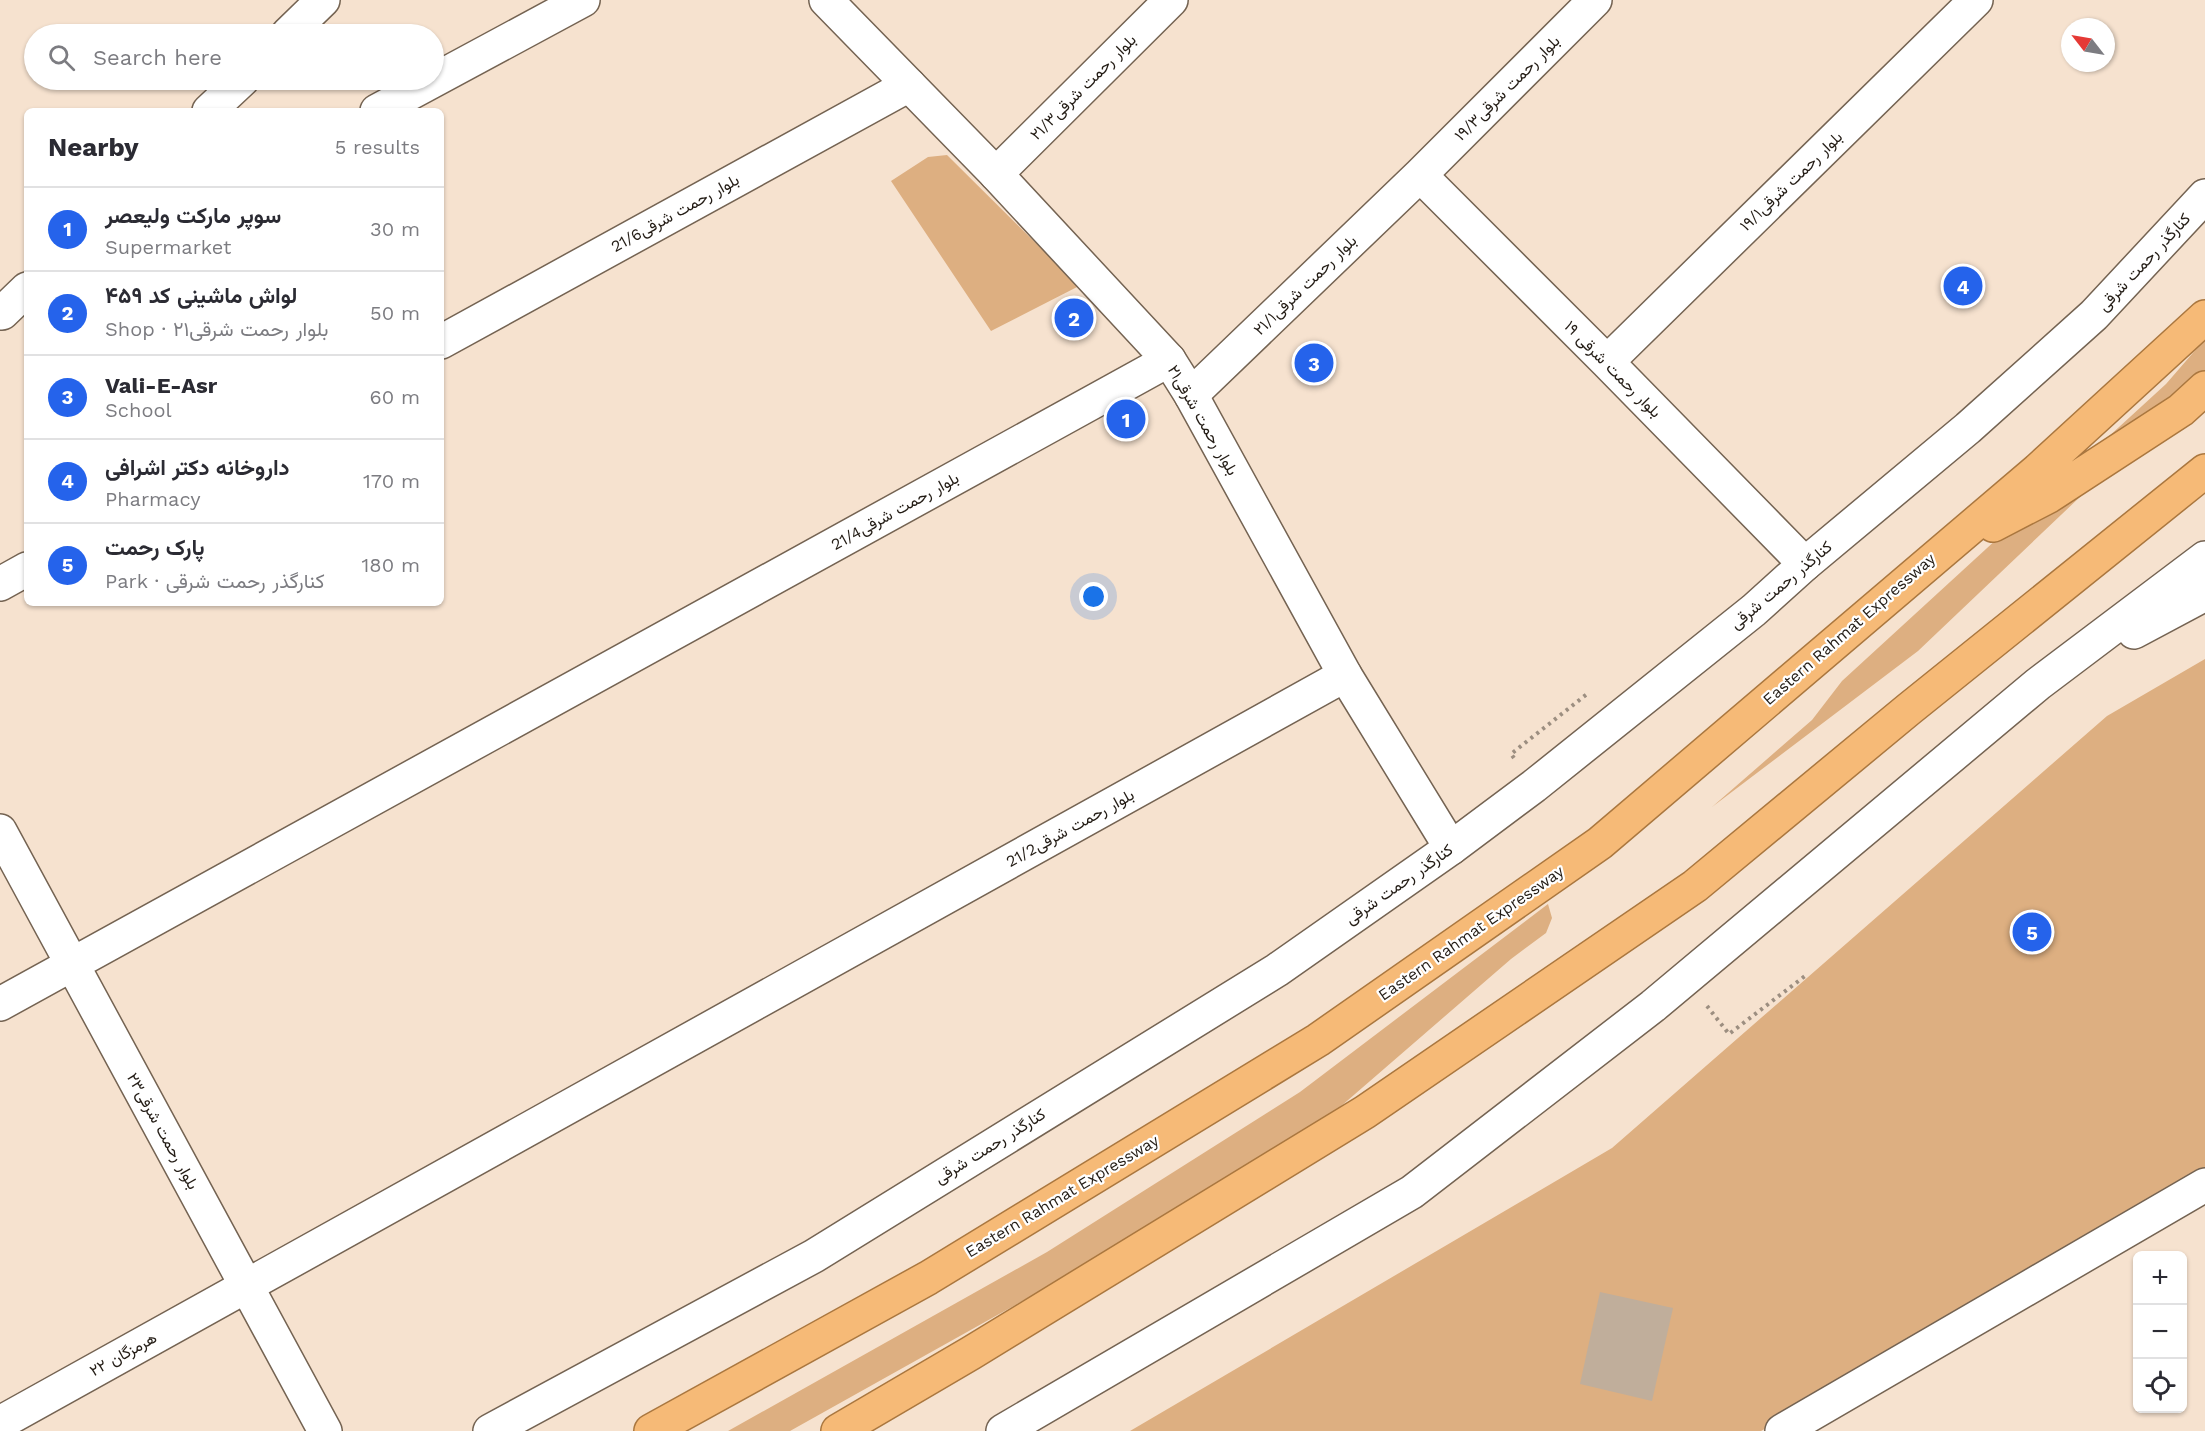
<!DOCTYPE html>
<html lang="en">
<head>
<meta charset="utf-8">
<style>
  body { margin:0; font-family:"Work Sans",Vazirmatn,sans-serif; background:#f7f7f7; color:#2b2b33 }
  .controls { position:absolute; right:18px; bottom:18px; display:grid; overflow:hidden; border-radius:9px; box-shadow:0 2px 4px #0004 }
  .controls button { width:54px; height:54px; display:grid; place-items:center; padding:0; border:0; border-bottom:2px solid #e1e1e2; background:#fff; color:#2b2b33; font:30px sans-serif }
  .compass { position:absolute; left:2061px; top:18px; width:54px; height:54px; border-radius:50%; background:#fff; box-shadow:0 2px 4px #0004; rotate:301deg }
  .you { position:absolute; left:1094px; top:597px; width:21px; height:21px; margin:-15px; border:4px solid #fff; border-radius:50%; background:#1a73e8; box-shadow:0 0 0 9px #1a73e833 }
  .badge { display:grid; place-items:center; width:39px; height:39px; border-radius:50%; background:#2563eb; color:#fff; font-size:20px; font-weight:700 }
  .pin { position:absolute; translate:-50% -50%; border:3px solid #fff; box-shadow:0 2px 6px #0006 }
  .list { margin:0; padding:0; list-style:none }
  h2 { display:flex; justify-content:space-between; align-items:center; height:78px; margin:0; padding:0 24px; font-size:26px }
  h2 small { font-size:20px; font-weight:400; color:#7c7c81 }
  .list li { display:grid; grid-template-columns:39px 1fr auto; gap:18px; align-items:center; box-sizing:border-box; height:84px; padding:0 24px; border-top:2px solid #e1e1e2 }
  .list b { display:block; font-size:22px; white-space:nowrap }
  .list p { margin:0; font-size:20px; white-space:nowrap; color:#7c7c81 }
  .list em { font-size:20px; font-style:normal; color:#7c7c81 }
  .icon { flex:none; width:33px; height:33px; fill:none; stroke:currentColor; stroke-width:2; stroke-linecap:round; stroke-linejoin:round }
  .map { position:relative; flex:none; width:2205px; height:1431px; overflow:hidden }
  .search { position:absolute; background:#fff; box-shadow:0 2px 4px #0004; left:24px; top:24px; width:420px; height:66px; display:flex; align-items:center; gap:15px; box-sizing:border-box; padding:0 21px; border-radius:33px; color:#7c7c81; font-size:22px }
  .panel { position:absolute; background:#fff; box-shadow:0 2px 4px #0004; left:24px; top:108px; width:420px; height:498px; border-radius:9px }
  .map>svg:first-child { display:block }
  .green { fill:#ddaf81 }
  .building { fill:#c0ae9b }
  .lines { fill:none; stroke-linecap:round; stroke-linejoin:round }
  .minor-casing { stroke:#746352; stroke-width:36 }
  .tertiary-casing { stroke:#746352; stroke-width:36 }
  .secondary-casing { stroke:#746352; stroke-width:36 }
  .trunk-casing { stroke:#aa773f; stroke-width:36 }
  .path { stroke:#9c8e80; stroke-width:4; stroke-dasharray:3 4.5; stroke-linecap:butt }
  .minor { stroke:#fff; stroke-width:33 }
  .tertiary { stroke:#fff; stroke-width:33 }
  .secondary { stroke:#fff; stroke-width:33 }
  .trunk { stroke:#f6ba77; stroke-width:33 }
  .labels { text-anchor:middle; dominant-baseline:central; stroke-width:4.5; stroke-linejoin:round; paint-order:stroke }
  .street-label { font-size:16px; fill:#231c15; stroke:#fff }
</style>
</head>
<body>
<div class="map">
<svg width="2205" height="1431" viewBox="0 0 2205 1431">
  <rect width="100%" height="100%" fill="#f6e2cf"/>
  <path class="green" d="M947,155L1079,286L991,331L891,181L928,157Z
    M2205,339V378L1918,651L1712,807L1812,720L1842,681L2166,384Z
    M2205,659V1181L1761,1431H1130L1612,1148L2107,716Z
    M1548,904L1552,918L1546,933L1511,959L1340,1107L1291,1141L1083,1267L790,1431H728L1047,1252L1300,1092Z"/>
  <path class="building" d="M1600,1292L1673,1308L1652,1401L1580,1384Z"/>
  <g class="lines">
    <g class="minor-casing">
      <path id="minor" d="M377,111L583,0
        M996,174L1171,0
        M1420,175L1607,362L1805,564
        M441,342L909,85
        M1607,362L1976,0
        M1191,395L1420,175L1595,0
        M0,584L27,569
        M0,831L325,1431
        M0,1004L1169,360
        M0,1423L1345,675
        M1782,1431L2205,1185"/>
    </g>
    <g class="tertiary-casing">
      <path id="tertiary" d="M826,0L996,174L1169,360L1191,395L1345,675L1451,848
        M288,34L323,0
        M209,111L242,80
        M2,313L27,289"/>
    </g>
    <g class="secondary-casing">
      <path id="secondary" d="M2134,632L2205,594
        M490,1431L814,1256L1277,970L1451,848L1534,786L1754,610L1805,564L1968,428L2094,315L2205,196
        M1003,1431L1412,1192L1653,1006L2038,684L2205,558"/>
    </g>
    <g class="trunk-casing">
      <path id="trunk" d="M1993,525L2049,496L2181,410L2205,388
        M651,1431L928,1278L1318,1040L1600,843L2038,470L2205,317
        M838,1431L971,1353L1365,1112L1695,886L1909,709L2205,471"/>
    </g>
    <path class="path" d="M1514,758L1511,754L1587,694
      M1707,1006L1729,1034L1805,976"/>
    <use href="#minor" class="minor"/>
    <use href="#tertiary" class="tertiary"/>
    <use href="#secondary" class="secondary"/>
    <use href="#trunk" class="trunk"/>
  </g>
  <g class="labels">
    <g class="street-label">
      <text transform="translate(1083 87) rotate(-45)">بلوار رحمت شرقی۲۱/۳</text>
      <text transform="translate(1507 88) rotate(-45)">بلوار رحمت شرقی۱۹/۳</text>
      <text transform="translate(1791 181) rotate(-44)">بلوار رحمت شرقی۱۹/۱</text>
      <text transform="translate(675 213) rotate(-29)">بلوار رحمت شرقی21/6</text>
      <text transform="translate(2144 262) rotate(-47)">کنارگذر رحمت شرقی</text>
      <text transform="translate(1305 285) rotate(-44)">بلوار رحمت شرقی۲۱/۱</text>
      <text transform="translate(1613 369) rotate(45)">بلوار رحمت شرقی ۱۹</text>
      <text transform="translate(1203 420) rotate(60)">بلوار رحمت شرقی۲۱</text>
      <text transform="translate(895 511) rotate(-29)">بلوار رحمت شرقی21/4</text>
      <text transform="translate(1781 585) rotate(-40)">کنارگذر رحمت شرقی</text>
      <text transform="translate(1849 629) rotate(-41)">Eastern Rahmat Expressway</text>
      <text transform="translate(1070 828) rotate(-29)">بلوار رحمت شرقی21/2</text>
      <text transform="translate(1399 884) rotate(-35)">کنارگذر رحمت شرقی</text>
      <text transform="translate(1471 933) rotate(-35)">Eastern Rahmat Expressway</text>
      <text transform="translate(163 1131) rotate(61)">بلوار رحمت شرقی۲۳</text>
      <text transform="translate(990 1146) rotate(-32)">کنارگذر رحمت شرقی</text>
      <text transform="translate(1062 1196) rotate(-31)">Eastern Rahmat Expressway</text>
      <text transform="translate(123 1354) rotate(-29)">هرمزگان ۲۲</text>
    </g>
  </g>
</svg>
<div class="controls">
<button>+</button>
<button>−</button>
<button><svg class="icon" aria-label="locate" viewBox="0 0 24 24"><circle cx="12" cy="12" r="6"/><path d="M12 2v4M12 18v4M2 12h4M18 12h4"/></svg></button>
</div>
<svg class="compass" viewBox="-18 -18 36 36"><path d="M0-13l5 13h-10z" fill="#e53935"/><path d="M0 13l5-13h-10z" fill="#7c7c81"/></svg>
<div class="you"></div>
<div class="pin badge" style="left:1126px;top:419px">1</div>
<div class="pin badge" style="left:1074px;top:318px">2</div>
<div class="pin badge" style="left:1314px;top:363px">3</div>
<div class="pin badge" style="left:1963px;top:286px">4</div>
<div class="pin badge" style="left:2032px;top:932px">5</div>
<div class="search"><svg class="icon" aria-label="search" viewBox="0 0 24 24"><circle cx="10" cy="10" r="6"/><path d="M15 15l6 6"/></svg>Search here</div>
<section class="panel">
<h2>Nearby<small>5 results</small></h2>
<ul class="list">
<li><span class="badge">1</span><div><b>سوپر مارکت ولیعصر</b><p>Supermarket</p></div><em>30 m</em></li>
<li><span class="badge">2</span><div><b>لواش ماشینی کد ۴۵۹</b><p>Shop · بلوار رحمت شرقی۲۱</p></div><em>50 m</em></li>
<li><span class="badge">3</span><div><b>Vali-E-Asr</b><p>School</p></div><em>60 m</em></li>
<li><span class="badge">4</span><div><b>داروخانه دکتر اشرافی</b><p>Pharmacy</p></div><em>170 m</em></li>
<li><span class="badge">5</span><div><b>پارک رحمت</b><p>Park · کنارگذر رحمت شرقی</p></div><em>180 m</em></li>
</ul>
</section>
</div>
</body>
</html>
